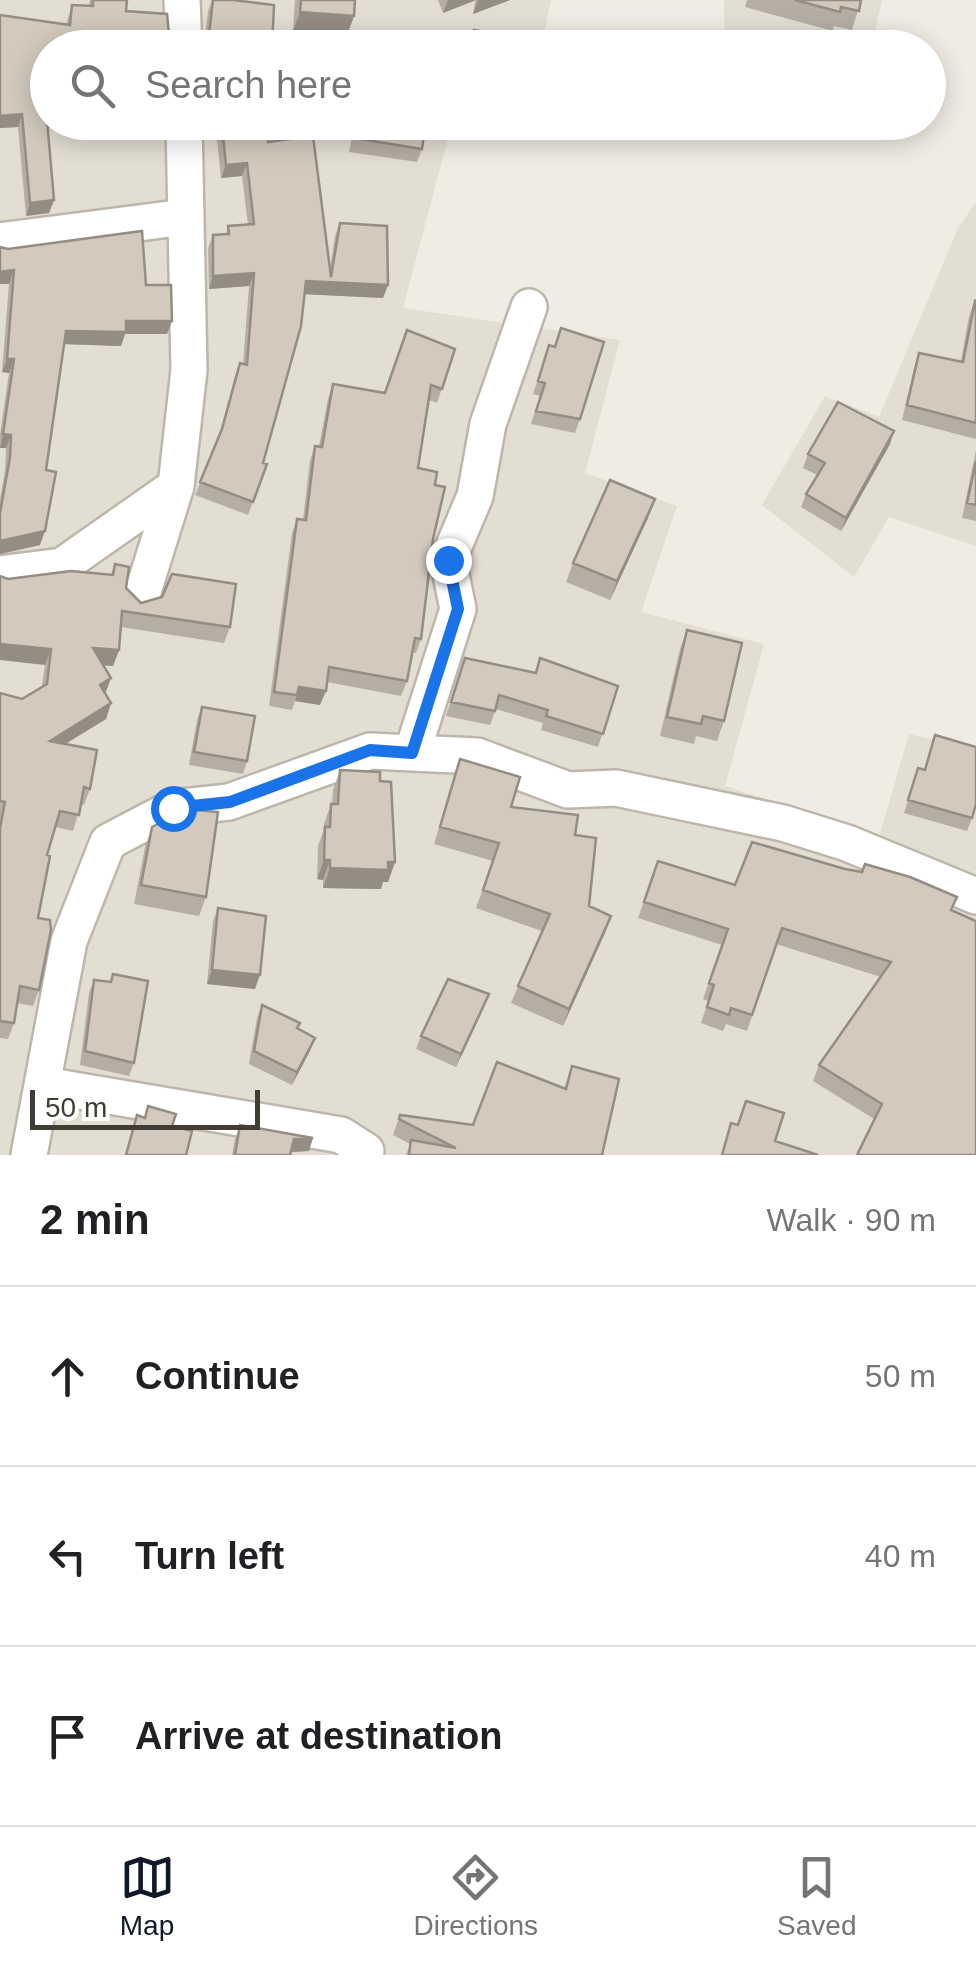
<!DOCTYPE html>
<html lang="en">
<head>
<meta charset="utf-8">
<style>
  body { margin:0; font-family:Arial,sans-serif; background:#f6f6f6; color:#202124 }
  .scale { position:absolute; left:30px; bottom:25px; width:230px; box-sizing:border-box; padding-left:10px; border:5px solid #413c34; border-top:0; font-size:28px; line-height:35px; white-space:nowrap; color:#413c34; -webkit-text-stroke:8px #fff; paint-order:stroke }
  .stop { position:absolute; width:30px; height:30px; margin:-22px; border:8px solid #1a73e8; border-radius:50%; background:#fff }
  .stop.end { background:#1a73e8; border-color:#fff; box-shadow:0 2px 10px #0008 }
  .list { margin:0; padding:0; list-style:none }
  h2 { display:flex; justify-content:space-between; align-items:center; height:130px; margin:0; padding:0 40px; font-size:42px }
  h2 small { font-size:32px; font-weight:400; color:#757577 }
  .list li { display:grid; grid-template-columns:65px 1fr auto; gap:30px; align-items:center; box-sizing:border-box; height:180px; padding:0 40px; border-top:2px solid #e0e0e0 }
  .list b { display:block; font-size:38px; white-space:nowrap }
  .list em { font-size:32px; font-style:normal; color:#757577 }
  .icon { flex:none; width:55px; height:55px; fill:none; stroke:currentColor; stroke-width:2; stroke-linecap:round; stroke-linejoin:round }
  .map { position:relative; flex:none; width:976px; height:1155px; overflow:hidden }
  .search { position:absolute; background:#fff; box-shadow:0 5px 25px #0003; left:30px; right:30px; top:30px; height:110px; display:flex; align-items:center; gap:25px; box-sizing:border-box; padding:0 35px; border-radius:55px; color:#757577; font-size:38px }
  .sheet { height:670px; background:#fff }
  nav { display:flex; justify-content:space-around; align-items:center; box-sizing:border-box; height:140px; border-top:2px solid #e0e0e0; background:#fff; font-size:28px; color:#757577 }
  nav a { display:grid; justify-items:center; gap:5px }
  nav .on { color:#111827 }
  .map>svg:first-child { display:block }
  .residential { fill:#e3ded2 }
  .lines { fill:none; stroke-linecap:round; stroke-linejoin:round }
  .minor-casing { stroke:#bdb6aa; stroke-width:40 }
  .minor { stroke:#fff; stroke-width:35 }
  .wall { fill:#b5aea3 }
  .shaded-wall { fill:#948d84 }
  .building { fill:#d3cabd; stroke:#948d84; stroke-width:2.5 }
  .route { stroke:#1a73e8; stroke-width:12 }
</style>
</head>
<body>
<div class="map">
<svg width="976" height="1155" viewBox="0 0 976 1155">
  <rect width="100%" height="100%" fill="#f0ece3"/>
  <path class="residential" d="M0,0H551L541,47L48,48V122L452,123L403,308L620,340L585,473L677,506L641,612L764,644L725,786L879,837L909,734L976,750V1155H0Z
    M724,0H882L871,48L725,47Z
    M461,123L525,122V123L522,136Z
    M976,202V546L889,517L854,577L762,505L825,396L879,417L958,228Z"/>
  <g class="lines">
    <g class="minor-casing">
      <path id="minor" d="M182,0L184,48
        M0,241L185,217
        M0,574L62,566L176,486
        M141,598L176,486L189,370L184,122
        M412,753L458,609L448,560L475,496L488,424L529,307
        M44,1085L341,1135L366,1151
        M29,1155L69,941L108,842L173,808L229,802L370,751L477,756L568,790L616,788L783,823L847,843L976,896"/>
    </g>
    <use href="#minor" class="minor"/>
  </g>
  <path class="wall" d="M90,0H127L126,11L167,14L170,45L174,48H48V80L44,88L54,200L49,213L26,216L18,127L0,128V15L66,25L72,5L89,6Z
    M212,0L272,48L204,46L208,11Z
    M295,0H355L354,16L347,35L293,31Z
    M438,0H510L473,14L475,1L443,13Z
    M747,0H861L852,30L834,26L833,31L745,7Z
    M210,122H269L268,142L330,268L335,236L340,223L388,285L383,298L304,294L263,463L267,464L248,515L195,495L219,437L235,376L240,363L243,364L249,286L209,289L208,248L213,235L226,234L228,226L248,225L242,176L221,178L217,140L209,139Z
    M355,122H426L422,149L417,162L349,152Z
    M0,247L146,285L172,321L167,334H125L121,346L64,344L46,470L40,545L0,554V499L5,470L6,448H0V434L9,373L2,372L9,284H0Z
    M975,301L976,302V439L902,420L914,368L919,353L961,361L969,316Z
    M549,345L580,419L575,433L531,424L540,396L533,394Z
    M455,349L437,403L429,400L418,468L435,485L433,539L421,639L416,653L412,652L407,681L401,696L327,682L320,705L295,701L292,710L269,706L292,533L297,519L303,520L310,460L315,446H319L328,399L333,384L385,393Z
    M890,444L841,531L801,507L806,494L817,475L803,468L808,454Z
    M976,450V521L962,518Z
    M648,518L610,600L566,582L573,563Z
    M115,564L126,588L141,603L230,627L224,643L121,627L119,650L113,666L103,665L111,678L105,694L111,703L106,719L65,744L90,789L84,805L81,804L73,831L55,827L47,855L38,918L39,990L33,1006L17,1003L14,1023L8,1039L0,1038V693L22,699L42,686L45,665L8,579L111,574Z
    M687,630L724,721L717,741L696,736L694,744L660,736L680,649Z
    M465,658L535,673L618,686L598,747L541,730L543,723L496,709L490,725L446,716Z
    M202,707L247,761L243,774L189,765L197,720Z
    M935,735L972,818L967,831L904,813L918,768L924,770Z
    M460,759L511,807L575,835L589,906L611,916L563,1026L511,1003L542,931L476,908L493,861L434,844Z
    M340,770L380,781L395,862L388,882H383L381,889L323,888V880L317,879L318,846L323,832L324,824L331,804H332L333,790Z
    M152,827L206,897L199,916L134,904L145,847Z
    M658,861L735,885L845,869L862,872L865,864L957,897L952,911L976,921L874,1119L813,1081L819,1065L881,977L776,944L747,1031L726,1024L723,1031L701,1023L708,1001L703,999L722,945L638,918Z
    M218,908L255,989L207,984L213,921Z
    M113,974L134,1063L129,1076L80,1065L89,993L94,980L110,982Z
    M262,1005L297,1029L315,1038L292,1085L249,1064L257,1018Z
    M484,1007L456,1067L416,1049L421,1036Z
    M572,1066L602,1155H406L410,1144L393,1135L400,1115L473,1125L564,1089Z
    M240,1125L309,1151L291,1152L290,1155H232L235,1139Z"/>
  <path class="shaded-wall" d="M448,0H475L443,13Z
    M478,0H510L473,14Z
    M300,12L354,16L347,35L293,31Z
    M22,114L18,127L0,128V116Z
    M214,126L222,127L217,140L209,139Z
    M247,163L242,176L221,178L226,165Z
    M54,200L49,213L26,216L30,203Z
    M14,270L9,284H0V272Z
    M254,273L249,286L209,289L213,276Z
    M306,281L388,285L383,298L301,294Z
    M126,321H172L167,334H125L121,346L61,344L66,331Z
    M7,359H14L9,373L2,372Z
    M894,431L890,444L841,531L846,518Z
    M3,434L11,435L6,448H0Z
    M655,499L648,518L610,600L617,581Z
    M45,531L40,545L0,554V541Z
    M0,644L51,649L45,665L0,660Z
    M93,648L119,650L113,666L87,664Z
    M111,678L105,694L100,685Z
    M299,687L326,691L320,705L295,701Z
    M111,703L106,719L44,757L50,741Z
    M324,860H330L323,880L317,879Z
    M388,862H395L388,882H383L381,889L323,888L330,868Z
    M611,916L605,933L563,1026L569,1009Z
    M212,970L260,975L255,989L207,984Z
    M489,994L484,1007L456,1067L461,1054Z
    M315,1038L310,1051L292,1085L297,1072Z
    M313,1138L309,1151L290,1152L294,1139Z"/>
  <path class="building" d="M93,0H127L126,11L167,14L170,45L174,48H48V75L43,74L54,200L30,203L22,114L0,116V15L70,25L72,5L93,6Z
    M213,0H232L274,5L272,48H203L208,44Z
    M301,0H355L354,16L300,12Z
    M795,0H861L859,11L841,7L840,12Z
    M474,30L498,34V48H471Z
    M214,122H269L268,142L313,136L331,277L340,223L387,226L388,285L306,281L301,326L263,463L267,464L253,502L200,482L222,429L240,363L247,365L254,273L213,276V235L229,234L228,226L254,224L247,163L226,165L222,127L214,126Z
    M357,122H426L422,149L354,138Z
    M142,231L146,285H171L172,321H126V332L66,331L46,470L56,472L45,531L0,541V513L10,457L11,435L3,434L14,359H7L14,270L0,272V247L8,249Z
    M975,301L976,302V423L907,405L919,353L963,362Z
    M561,328L604,342L580,419L536,411L545,383L538,381L549,345L555,347Z
    M407,330L455,349L442,389L431,385L418,468L437,472L435,485L445,487L433,539L421,639L415,638L407,681L329,667L326,691L299,687L297,695L274,692L297,519L306,520L315,446L322,447L333,384L385,393Z
    M838,402L894,431L846,518L806,494L825,463L808,454Z
    M976,461V505L967,503Z
    M610,480L655,499L617,581L573,563Z
    M115,564L129,567L126,588L141,603L162,597L172,574L236,584L230,627L122,611L119,650L93,648L111,678L100,685L111,703L50,741L97,750L90,789L84,787L79,815L60,811L47,855L50,856L38,918L50,920L51,930L39,990L20,986L14,1023L0,1021V828L5,802L0,801V693L22,699L47,684L51,649L0,644V576L8,579L71,571L113,575Z
    M687,630L742,643L724,721L703,716L701,724L667,717Z
    M465,658L536,673L540,658L618,686L603,734L546,716L548,710L499,695L495,711L451,702Z
    M202,707L255,716L247,761L194,752Z
    M935,735L976,747V804L972,818L908,800L918,768L925,770Z
    M460,759L520,777L511,807L578,815L575,835L596,838L589,906L611,916L569,1009L518,986L550,914L483,890L499,843L440,827Z
    M340,770L380,772V781L391,782L395,862H388V870L330,868V860H324L325,827H330L331,804H338Z
    M186,809L218,812L206,897L141,885L152,827Z
    M752,842L845,869L862,872L865,864L910,877L957,897L951,910L976,921V1155H857L882,1104L819,1065L891,962L782,928L752,1015L731,1008L729,1015L707,1007L714,985L709,983L728,929L644,902L658,861L735,885Z
    M218,908L266,916L260,975L212,970Z
    M113,974L148,981L134,1063L85,1051L94,980L111,982Z
    M448,979L489,994L461,1054L421,1036Z
    M262,1005L300,1023L297,1028L315,1038L297,1072L254,1051Z
    M497,1062L566,1089L572,1066L619,1079L602,1155H409L411,1140L456,1148L399,1119L400,1115L473,1125Z
    M746,1101L784,1113L775,1141L818,1155H722L731,1123L738,1125Z
    M148,1106L176,1114L172,1126L192,1131L186,1155H126L137,1115L145,1118Z
    M240,1125L313,1138L294,1139L290,1155H235Z"/>
  <g class="lines">
    <path class="route" d="M173,808L230,802L370,750L412,753L458,609L448,560"/>
  </g>
</svg>
<div class="scale">50 m</div>
<div class="stop" style="left:173px;top:808px"></div>
<div class="stop end" style="left:448px;top:560px"></div>
<div class="search"><svg class="icon" aria-label="search" viewBox="0 0 24 24"><circle cx="10" cy="10" r="6"/><path d="M15 15l6 6"/></svg>Search here</div>
</div>
<section class="sheet">
<h2>2 min<small>Walk · 90 m</small></h2>
<ul class="list">
<li><svg class="icon" aria-label="ahead" viewBox="0 0 24 24"><path d="M12 20V5M6 11l6-6 6 6"/></svg><div><b>Continue</b></div><em>50 m</em></li>
<li><svg class="icon" aria-label="left" viewBox="0 0 24 24"><path d="M17 20v-9H6M10 6l-5 5 5 5"/></svg><div><b>Turn left</b></div><em>40 m</em></li>
<li><svg class="icon" aria-label="arrive" viewBox="0 0 24 24"><path d="M6 21V4h12l-3 4 3 4H6"/></svg><div><b>Arrive at destination</b></div></li>
</ul>
</section>
<nav>
<a class="on"><svg class="icon" aria-label="map" viewBox="0 0 24 24"><path d="M3 6l6-2 6 2 6-2v14l-6 2-6-2-6 2zM9 4v14M15 6v14"/></svg>Map</a>
<a><svg class="icon" aria-label="directions" viewBox="0 0 24 24"><path d="M12 3l9 9-9 9-9-9zM9 14v-3h6M13 9l2 2-2 2"/></svg>Directions</a>
<a><svg class="icon" aria-label="saved" viewBox="0 0 24 24"><path d="M7 4h10v16l-5-4-5 4z"/></svg>Saved</a>
</nav>
</body>
</html>
